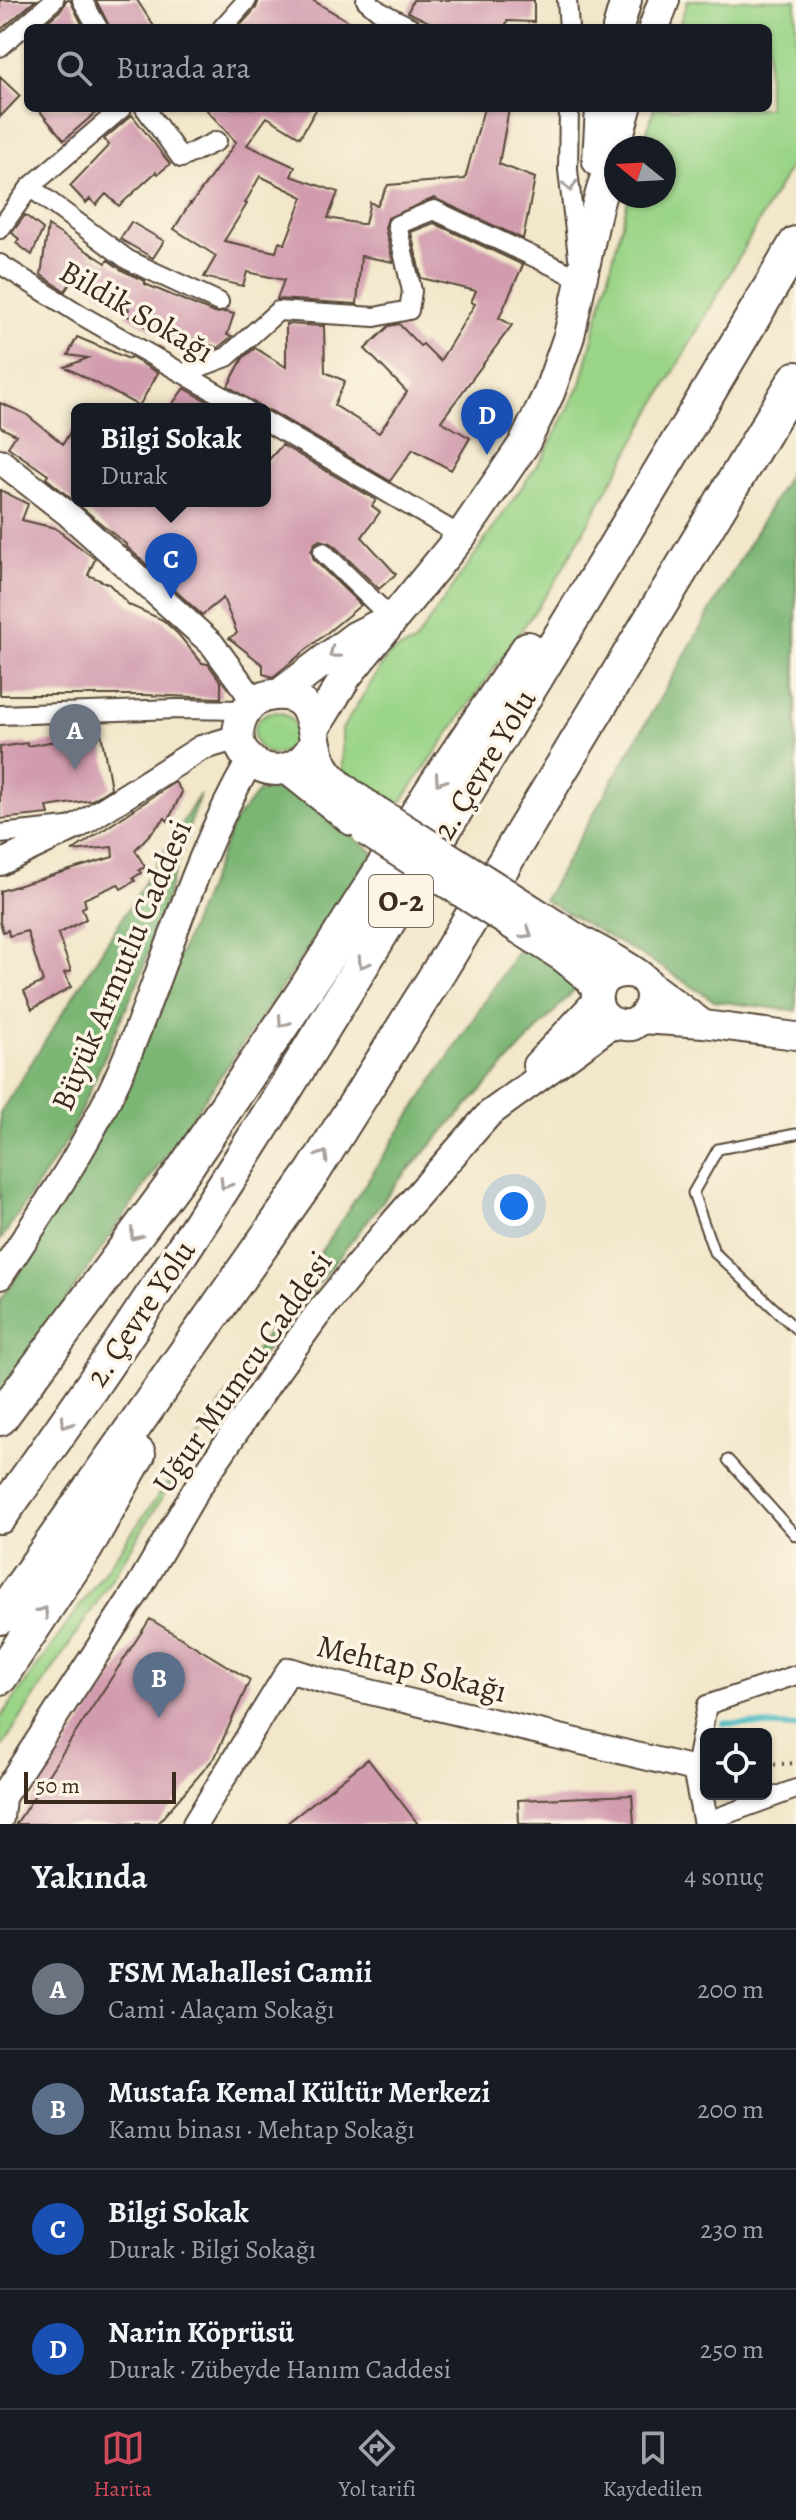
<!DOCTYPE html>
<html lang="tr">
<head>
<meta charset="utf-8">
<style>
  body { margin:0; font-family:Alegreya,serif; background:#20242c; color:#f1f3f6 }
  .controls { position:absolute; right:24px; bottom:24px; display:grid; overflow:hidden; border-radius:12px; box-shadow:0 2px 6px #0004 }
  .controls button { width:72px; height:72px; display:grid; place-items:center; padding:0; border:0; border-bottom:2px solid #363941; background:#171b24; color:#f1f3f6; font:40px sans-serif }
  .compass { position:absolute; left:604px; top:136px; width:72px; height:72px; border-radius:50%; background:#171b24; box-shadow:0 2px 6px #0004; rotate:288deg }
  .scale { position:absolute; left:24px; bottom:20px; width:152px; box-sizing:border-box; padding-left:8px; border:4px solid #3b2a1e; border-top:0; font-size:22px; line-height:28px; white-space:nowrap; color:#3b2a1e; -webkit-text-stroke:6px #fcf5e5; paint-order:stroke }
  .you { position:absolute; left:514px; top:1206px; width:28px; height:28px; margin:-20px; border:6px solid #fff; border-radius:50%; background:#1a73e8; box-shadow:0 0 0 12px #1a73e833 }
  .badge { display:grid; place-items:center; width:52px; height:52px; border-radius:50%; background:#d1495b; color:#fff; font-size:26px; font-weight:700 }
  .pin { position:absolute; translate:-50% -66px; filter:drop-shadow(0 2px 4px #0008) }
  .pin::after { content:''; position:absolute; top:42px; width:28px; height:24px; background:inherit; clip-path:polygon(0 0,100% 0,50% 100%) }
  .popup { position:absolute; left:71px; top:403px; width:200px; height:104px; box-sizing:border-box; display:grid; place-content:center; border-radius:12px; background:#171b24; filter:drop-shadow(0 2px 6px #0005); font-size:26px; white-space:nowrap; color:#9ea1a6 }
  .popup b { font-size:30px; color:#f1f3f6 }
  .popup::after { content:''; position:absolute; left:50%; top:100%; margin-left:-16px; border:16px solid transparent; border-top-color:#171b24 }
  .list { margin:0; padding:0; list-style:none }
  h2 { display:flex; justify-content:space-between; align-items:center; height:104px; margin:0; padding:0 32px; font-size:34px }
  h2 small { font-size:26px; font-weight:400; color:#9ea1a6 }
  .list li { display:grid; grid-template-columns:52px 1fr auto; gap:24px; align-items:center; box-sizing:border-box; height:120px; padding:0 32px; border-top:2px solid #363941 }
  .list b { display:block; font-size:30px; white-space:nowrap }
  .list p { margin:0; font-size:26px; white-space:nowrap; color:#9ea1a6 }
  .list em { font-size:26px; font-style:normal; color:#9ea1a6 }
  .icon { flex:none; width:44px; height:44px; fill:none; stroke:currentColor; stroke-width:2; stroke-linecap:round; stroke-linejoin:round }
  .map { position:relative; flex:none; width:796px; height:1824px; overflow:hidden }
  .search { position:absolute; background:#171b24; box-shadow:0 2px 6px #0004; left:24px; right:24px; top:24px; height:88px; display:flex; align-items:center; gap:20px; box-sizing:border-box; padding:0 28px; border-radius:12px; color:#9ea1a6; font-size:30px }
  .sheet { height:584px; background:#171b24 }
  nav { display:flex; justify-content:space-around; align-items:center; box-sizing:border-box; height:112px; border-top:2px solid #363941; background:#171b24; font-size:22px; color:#9ea1a6 }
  nav a { display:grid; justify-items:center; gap:4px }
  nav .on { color:#d1495b }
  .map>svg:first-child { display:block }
  .green { fill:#9ad487; stroke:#6a7f52; stroke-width:2 }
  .forest { fill:#7bb674; stroke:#5b7049; stroke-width:2 }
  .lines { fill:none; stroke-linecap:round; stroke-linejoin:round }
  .stream { stroke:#4ebcc5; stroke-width:6 }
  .building { fill:#d29caf; fill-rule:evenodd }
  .service-casing { stroke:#564638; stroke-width:13 }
  .minor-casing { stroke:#564638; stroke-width:22 }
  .tertiary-casing { stroke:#564638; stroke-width:28 }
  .secondary-casing { stroke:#564638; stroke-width:30 }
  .primary-casing { stroke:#564638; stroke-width:34 }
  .motorway-casing { stroke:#564638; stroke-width:38 }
  .path { stroke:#564638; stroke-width:4; stroke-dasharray:2 6; stroke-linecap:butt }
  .service { stroke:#fff; stroke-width:9 }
  .minor { stroke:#fff; stroke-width:18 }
  .tertiary { stroke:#fff; stroke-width:24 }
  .secondary { stroke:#fff; stroke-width:26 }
  .primary { stroke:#fff; stroke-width:30 }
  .motorway { stroke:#fff; stroke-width:34 }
  .primary-bridge-casing { stroke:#564638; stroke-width:34; stroke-linecap:butt }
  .primary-bridge { stroke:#fff; stroke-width:30 }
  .oneway { stroke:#a79f9a }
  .labels { text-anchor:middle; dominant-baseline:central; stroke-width:7; stroke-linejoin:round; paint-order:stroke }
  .shield { fill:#fcf5e5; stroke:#75675a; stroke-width:2 }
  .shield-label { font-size:30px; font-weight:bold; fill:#3b2a1e }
  .street-label { font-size:32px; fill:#3b2a1e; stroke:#fcf5e5 }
</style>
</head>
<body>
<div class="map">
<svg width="796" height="1824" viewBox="0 0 796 1824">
  <rect width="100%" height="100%" fill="#fcf5e5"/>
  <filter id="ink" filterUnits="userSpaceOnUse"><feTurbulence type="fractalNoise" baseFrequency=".0125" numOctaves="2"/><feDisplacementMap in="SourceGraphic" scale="16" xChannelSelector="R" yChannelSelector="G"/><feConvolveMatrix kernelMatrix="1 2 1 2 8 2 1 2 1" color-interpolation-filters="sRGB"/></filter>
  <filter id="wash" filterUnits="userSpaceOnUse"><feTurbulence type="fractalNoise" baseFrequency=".006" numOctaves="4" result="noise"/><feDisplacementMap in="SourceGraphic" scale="32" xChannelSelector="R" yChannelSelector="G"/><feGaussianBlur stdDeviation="1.8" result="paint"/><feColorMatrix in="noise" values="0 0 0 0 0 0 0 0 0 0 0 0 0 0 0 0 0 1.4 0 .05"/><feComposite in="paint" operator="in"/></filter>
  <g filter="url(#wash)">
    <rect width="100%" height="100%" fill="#f2e7ca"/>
    <path class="green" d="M688,0H796V156L555,582L396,809L342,772V729L389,654L414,643L544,455L581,384L629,196H664V148H642L654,108H768V28H678Z
      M254 733a21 21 0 1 1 42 0a21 21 0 1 1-42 0Z
      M206,1428L97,1602L0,1750V1719Z"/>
    <path class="forest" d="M796,462V1011L715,1001L660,966L544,900Z
      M291,788L374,853L0,1396V1300L16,1278L121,1097L234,822L258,792Z
      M200,794L143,970L68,1139L0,1241V1113Z
      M523,943L566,969L577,987L400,1179L206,1427Z"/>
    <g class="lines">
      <path class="stream" d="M724,1723L796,1727"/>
    </g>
    <g id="blocks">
      <path class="building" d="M0,0H36L0,30Z
        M66,0H70L84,28H40L62,9Z
        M96,0H137L155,28H110Z
        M259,0H312L360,28H238L256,8Z
        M413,0H534V22L507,21L505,28H466L453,24L452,28L439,27L408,12Z
        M0,77L20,96L0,117Z
        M37,108H101L64,140Z
        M205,108H317L300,137L267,117L247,145L295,167L291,176L338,192L328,218L361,224H365L370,202L377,206L388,185L465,179L484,108H509L499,164L535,178L523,239L434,198L388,218L385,228L393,262L361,256L357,304L277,299L284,280L247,272L243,286L204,277L216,256L174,229L190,203L191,204L236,142ZM260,176L303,197L285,244L279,242L276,252L224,241L247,204L245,203Z
        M132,115L170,164L158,174L156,172L119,206L106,194L96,205L90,199L86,203L70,186L109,145L104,139Z
        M25,215L43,229L32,255L16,243L19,239L12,233Z
        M131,222L164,241L153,258L120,239Z
        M434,223L523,265L499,318L512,325L441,421L470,438L451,470L413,449L390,481L271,411L264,409L228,386L243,358L255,348L286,367V324L324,326L325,372L345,381L334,405L379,433L407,392L365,349L389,326L399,324L420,346L423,344L440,361L475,304L471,302L476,291L421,278L411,232Z
        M48,226L106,263L108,260L123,271L145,281V284L214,313L226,312L234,314L227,335L232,336L218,348L194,339L191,348L166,338L126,315L129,309L74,278L65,291L41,275Z
        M77,337L129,359L130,357L158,373L139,406L65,367L88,358L68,355Z
        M184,388L221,409H169Z
        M0,403L26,414L63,444L77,420V501H265V464L282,445L376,500L372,506L380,512L362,537L396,574L379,589L331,543L320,540L315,543L311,550L314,560L361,605L273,677L263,674V665L229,638L237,633L223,598L202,615L126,546L127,545L46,478L48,475L8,447L16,435L0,427Z
        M0,490L28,504L22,520L55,528L95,559L88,575L109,584L129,605L163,620L178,634L202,663L208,664L221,682V698L144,695H0Z
        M101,733L111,788L92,800L47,807L49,814L0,819V747L27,743V746Z
        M175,782L182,792L168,821L165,818L135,850L145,867L139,870L141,873L133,878L135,881L121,889L118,884L84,899L86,906L82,908L86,919L58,934L71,971L64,973L71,987L32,1009L24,991L43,982L27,931L9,936L8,930L3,932L0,922V891L113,857L112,847L72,851Z
        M150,1619L250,1680L215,1757L157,1824H16Z
        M368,1759L418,1824H286Z
        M632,1795L634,1824H519L518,1800Z"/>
    </g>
  </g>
  <g filter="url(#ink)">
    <use href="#blocks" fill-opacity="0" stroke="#564638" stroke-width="2"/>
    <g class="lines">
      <g class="service-casing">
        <path id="service" d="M796,1134L718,1149L693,1193L714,1252L796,1329
          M728,1460L796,1536"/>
      </g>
      <g class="minor-casing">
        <path id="minor" d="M82,0L98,28
          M366,0L379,11L412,28
          M567,0L569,28
          M222,28L247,0
          M0,47L54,0
          M145,108L181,158L217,141
          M569,108L568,170L578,257
          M30,187L128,260L219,302
          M0,229L30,187L122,108
          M0,264L81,315L245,409
          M184,373L227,357L278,311L375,317L409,310L412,291L397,225L434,210L581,279
          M265,421L461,536
          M323,552L392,619
          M0,715L177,709L245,710
          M0,834L67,827
          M695,1769L707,1705L796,1675
          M705,1822L796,1789"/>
      </g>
      <g class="tertiary-casing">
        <path id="tertiary" d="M0,461L68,514L212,644L254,701
          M0,863L78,826L201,748L238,737
          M195,1824L289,1670L328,1682L695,1769L706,1824"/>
      </g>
      <g class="secondary-casing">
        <path id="secondary" d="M647,982L704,1024
          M640,1020L704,1024L796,1036
          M536,1065L596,1001
          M0,1276C47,1205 96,1133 128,1054C168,956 197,852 250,761
          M0,1818L2,1797L138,1589L197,1488L268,1383L317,1315L389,1228L489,1114L613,1024"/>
      </g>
      <g class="primary-casing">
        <path id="primary" d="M618,28L626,0
          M654,28L664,0
          M598,161L601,108
          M280,694L355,637L379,625
          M314,729L347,675L461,536L524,444L549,393L569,336L597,207L626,108
          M314,744C288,796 218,761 244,713C250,702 262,696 274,695C321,691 308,741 324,767C337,788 359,800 380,814
          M288,769L352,820
          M578,940C592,948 640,972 647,983C657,1000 647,1017 632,1025C584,1030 585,963 635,973
          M564,957L591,979L597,990"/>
      </g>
      <g class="motorway-casing">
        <path id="motorway" d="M0,1418L185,1168L304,992L434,788L528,649
          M0,1516C173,1278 326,1026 477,774C584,598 692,422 796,244
          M0,1617L313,1172L438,973L796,379
          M0,1677L86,1547L138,1454"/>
      </g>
      <path class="path" d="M766,1765L796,1763"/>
      <use href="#service" class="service"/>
      <use href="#minor" class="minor"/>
      <use href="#tertiary" class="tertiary"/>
      <use href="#secondary" class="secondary"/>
      <use href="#primary" class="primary"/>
      <use href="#motorway" class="motorway"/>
      <g class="primary-bridge-casing">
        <path id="primary-bridge" d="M380,814L578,940
          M367,831L564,957"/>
      </g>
      <use href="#primary-bridge" class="primary-bridge"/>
    </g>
    <defs><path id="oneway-chevron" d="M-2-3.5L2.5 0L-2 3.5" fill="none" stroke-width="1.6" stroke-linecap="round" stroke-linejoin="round" transform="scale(2)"/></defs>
    <g class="oneway">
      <use href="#oneway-chevron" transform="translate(570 186) rotate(83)"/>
      <use href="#oneway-chevron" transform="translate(334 653) rotate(142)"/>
      <use href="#oneway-chevron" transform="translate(440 780) rotate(124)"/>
      <use href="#oneway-chevron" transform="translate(527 933) rotate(32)"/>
      <use href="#oneway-chevron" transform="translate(363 963) rotate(122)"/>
      <use href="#oneway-chevron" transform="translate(283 1022) rotate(125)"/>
      <use href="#oneway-chevron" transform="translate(323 1156) rotate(-58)"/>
      <use href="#oneway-chevron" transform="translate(225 1184) rotate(122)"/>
      <use href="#oneway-chevron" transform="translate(135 1235) rotate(126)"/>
      <use href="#oneway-chevron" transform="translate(66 1423) rotate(124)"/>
      <use href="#oneway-chevron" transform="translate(43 1612) rotate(-56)"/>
    </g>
  </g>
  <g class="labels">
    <rect class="shield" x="369" y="875" width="64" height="52" rx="6"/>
    <g class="shield-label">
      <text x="401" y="901">O-2</text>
    </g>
    <g class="street-label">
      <text transform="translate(137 311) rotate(30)">Bildik Sokağı</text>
      <text transform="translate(484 764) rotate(-59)">2. Çevre Yolu</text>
      <text transform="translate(121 965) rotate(-67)">Büyük Armutlu Caddesi</text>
      <text transform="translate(140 1313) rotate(-56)">2. Çevre Yolu</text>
      <text transform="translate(242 1372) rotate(-55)">Uğur Mumcu Caddesi</text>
      <text transform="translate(412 1668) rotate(14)">Mehtap Sokağı</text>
    </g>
  </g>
</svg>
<div class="controls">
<button><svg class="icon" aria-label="locate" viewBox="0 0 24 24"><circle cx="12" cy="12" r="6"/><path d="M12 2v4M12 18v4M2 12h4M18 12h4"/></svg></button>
</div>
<svg class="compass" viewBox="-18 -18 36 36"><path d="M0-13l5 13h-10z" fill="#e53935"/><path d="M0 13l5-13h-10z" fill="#9ea1a6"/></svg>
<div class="scale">50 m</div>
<div class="you"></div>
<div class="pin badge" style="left:75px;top:770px;background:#6b7280">A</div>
<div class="pin badge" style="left:159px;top:1718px;background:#5c6f8a">B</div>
<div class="pin badge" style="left:171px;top:599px;background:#1a4fb4">C</div>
<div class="popup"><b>Bilgi Sokak</b>Durak</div>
<div class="pin badge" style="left:487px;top:455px;background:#1a4fb4">D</div>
<div class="search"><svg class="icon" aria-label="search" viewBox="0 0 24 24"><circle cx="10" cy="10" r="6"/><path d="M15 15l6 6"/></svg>Burada ara</div>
</div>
<section class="sheet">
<h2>Yakında<small>4 sonuç</small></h2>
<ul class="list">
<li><span class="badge" style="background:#6b7280">A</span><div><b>FSM Mahallesi Camii</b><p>Cami · Alaçam Sokağı</p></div><em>200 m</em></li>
<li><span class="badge" style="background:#5c6f8a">B</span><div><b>Mustafa Kemal Kültür Merkezi</b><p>Kamu binası · Mehtap Sokağı</p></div><em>200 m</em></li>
<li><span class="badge" style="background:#1a4fb4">C</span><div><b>Bilgi Sokak</b><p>Durak · Bilgi Sokağı</p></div><em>230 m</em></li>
<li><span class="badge" style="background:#1a4fb4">D</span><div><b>Narin Köprüsü</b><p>Durak · Zübeyde Hanım Caddesi</p></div><em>250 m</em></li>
</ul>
</section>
<nav>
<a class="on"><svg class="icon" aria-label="map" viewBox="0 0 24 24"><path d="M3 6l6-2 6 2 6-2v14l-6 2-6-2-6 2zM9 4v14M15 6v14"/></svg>Harita</a>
<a><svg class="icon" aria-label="directions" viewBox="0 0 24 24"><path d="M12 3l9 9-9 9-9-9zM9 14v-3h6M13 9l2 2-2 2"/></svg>Yol tarifi</a>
<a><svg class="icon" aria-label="saved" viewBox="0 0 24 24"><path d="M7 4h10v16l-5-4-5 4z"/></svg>Kaydedilen</a>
</nav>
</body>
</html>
